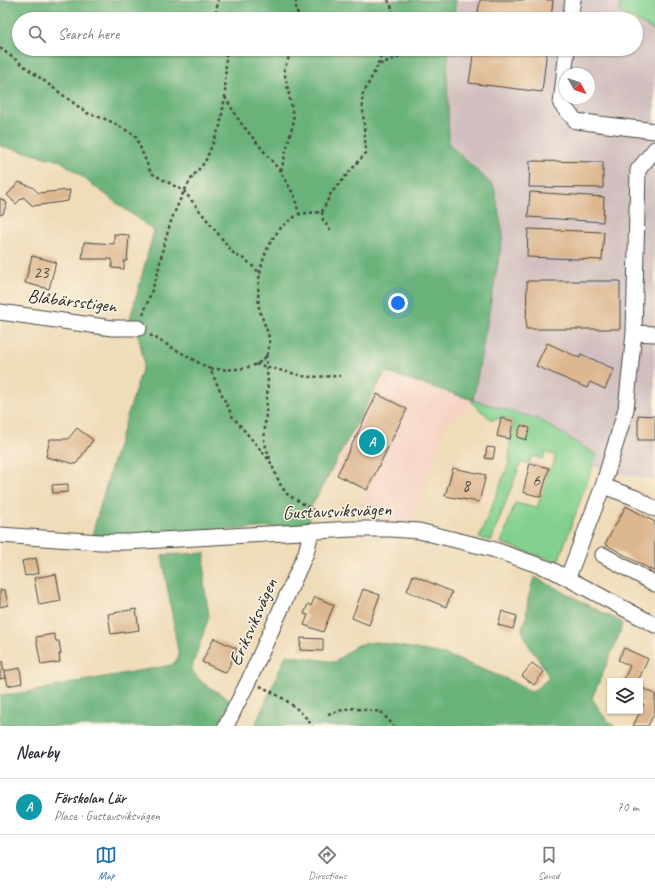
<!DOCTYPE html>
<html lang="en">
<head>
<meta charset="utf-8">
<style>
  body { margin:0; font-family:Caveat,sans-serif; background:#f2f2f3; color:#2b2b33 }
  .controls { position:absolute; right:12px; bottom:12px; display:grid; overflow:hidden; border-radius:0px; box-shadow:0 1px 3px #0004 }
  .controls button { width:36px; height:36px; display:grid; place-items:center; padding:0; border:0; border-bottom:1px solid #e1e1e2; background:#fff; color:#2b2b33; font:20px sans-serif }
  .compass { position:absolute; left:559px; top:68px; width:36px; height:36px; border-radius:50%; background:#fff; box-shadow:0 1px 3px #0004; rotate:130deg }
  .you { position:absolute; left:398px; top:303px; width:14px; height:14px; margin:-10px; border:3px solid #fff; border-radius:50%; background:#1a73e8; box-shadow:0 0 0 6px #1a73e833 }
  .badge { display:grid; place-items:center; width:26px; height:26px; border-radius:50%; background:#1f6fb2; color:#fff; font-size:13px; font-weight:700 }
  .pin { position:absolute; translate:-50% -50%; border:2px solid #fff; box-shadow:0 1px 4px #0006 }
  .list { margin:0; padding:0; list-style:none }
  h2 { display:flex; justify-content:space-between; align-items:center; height:52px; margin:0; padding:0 16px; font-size:17px }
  h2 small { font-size:13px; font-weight:400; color:#7c7c81 }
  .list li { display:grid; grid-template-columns:26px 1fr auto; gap:12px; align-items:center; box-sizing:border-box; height:56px; padding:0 16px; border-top:1px solid #e1e1e2 }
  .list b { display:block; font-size:15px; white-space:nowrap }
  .list p { margin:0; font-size:13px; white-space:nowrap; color:#7c7c81 }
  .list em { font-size:13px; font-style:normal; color:#7c7c81 }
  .icon { flex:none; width:22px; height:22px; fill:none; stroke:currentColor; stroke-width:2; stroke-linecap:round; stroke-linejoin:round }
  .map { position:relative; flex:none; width:655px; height:726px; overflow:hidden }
  .search { position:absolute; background:#fff; box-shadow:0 1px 3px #0004; left:12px; right:12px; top:12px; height:44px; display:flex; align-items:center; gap:10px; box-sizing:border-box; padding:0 14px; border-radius:22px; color:#7c7c81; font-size:15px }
  .sheet { height:108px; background:#fff }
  nav { display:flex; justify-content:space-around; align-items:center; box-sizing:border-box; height:56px; border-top:1px solid #e1e1e2; background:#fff; font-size:11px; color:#7c7c81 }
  nav a { display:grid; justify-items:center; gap:2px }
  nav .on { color:#1f6fb2 }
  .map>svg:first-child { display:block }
  .built { fill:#f6d2c5 }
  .industrial { fill:#d1bfbf; fill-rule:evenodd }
  .green { fill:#82d08f; stroke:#567e5d }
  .forest { fill:#69b27a; stroke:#4a6e52 }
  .building { fill:#dcb68e }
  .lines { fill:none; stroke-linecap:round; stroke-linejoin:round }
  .minor-casing { stroke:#484640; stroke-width:17 }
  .path { stroke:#484640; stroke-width:2.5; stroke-dasharray:3 3; stroke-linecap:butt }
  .minor { stroke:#fff; stroke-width:15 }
  .labels { text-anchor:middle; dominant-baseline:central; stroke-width:3; stroke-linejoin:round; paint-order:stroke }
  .number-label { font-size:17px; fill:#574e44 }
  .street-label { font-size:19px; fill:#2b2b2b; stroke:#fcf5e5 }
</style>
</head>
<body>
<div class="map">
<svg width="655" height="726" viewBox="0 0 655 726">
  <rect width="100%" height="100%" fill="#fcf5e5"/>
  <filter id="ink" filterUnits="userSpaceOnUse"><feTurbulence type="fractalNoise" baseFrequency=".025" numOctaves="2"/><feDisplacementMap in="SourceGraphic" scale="8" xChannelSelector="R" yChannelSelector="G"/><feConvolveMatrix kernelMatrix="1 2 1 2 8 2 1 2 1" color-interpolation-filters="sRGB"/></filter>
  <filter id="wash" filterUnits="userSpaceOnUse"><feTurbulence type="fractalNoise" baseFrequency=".012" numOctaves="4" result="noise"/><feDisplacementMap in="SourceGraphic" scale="16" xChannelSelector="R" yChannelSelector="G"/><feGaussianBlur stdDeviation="0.9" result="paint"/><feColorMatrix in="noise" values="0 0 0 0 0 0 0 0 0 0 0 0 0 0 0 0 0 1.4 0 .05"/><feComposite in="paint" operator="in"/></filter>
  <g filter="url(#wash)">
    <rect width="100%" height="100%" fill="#efdcb9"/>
    <path class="built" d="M385,371L473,400L472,403L445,425L412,523L382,520L372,512L358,507L367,490L331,472Z"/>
    <path class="industrial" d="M456,0H620L619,12L632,19H453Z
      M636,21L655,31V480L625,475L593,466L597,455L538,419L473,400L503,235L494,187L449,144L447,71L449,49H636ZM565,74H589V98H565Z"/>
    <path class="green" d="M620,0H655V31L636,21V19H632L619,12Z
      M473,400L538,419L597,455L558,562L501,543L515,503L537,508L549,468L552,467L556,456L545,452L543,459L532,456L529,464L521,462L491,541L479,538L509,463L510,439L513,421L501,418L492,420L472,403Z"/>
    <path class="forest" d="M0,0H456L453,19H19V49H449L447,71L449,144L494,187L503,235L473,400L385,372L311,507L309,523L304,525L132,536L92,535L113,461L144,363L139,338L130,319L154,231L61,161L0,146Z
      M205,553L204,582L209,616L191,670L202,682L231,701L219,726H0V695L29,692L82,681L172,665L179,657L162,555Z
      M534,577C564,591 592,608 622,622L620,633L592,698L602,714L614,726H255L286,655L335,662L357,645L376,642L444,654L507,679L532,692L549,678C541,657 527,651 522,628L526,619L528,599Z"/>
    <g id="blocks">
      <path class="building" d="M480,0H553L551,19H477Z
        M474,49H547L542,92L469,83Z
        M530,161L603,162V188L529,187Z
        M19,182L32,187L39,193L70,190L68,201L33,206L23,197L16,204L7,195Z
        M530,192L604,197L603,222L528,217Z
        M0,198L7,203L3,214L0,215Z
        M528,229L604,232L602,260L527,257Z
        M114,234L129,235L127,261H124V269L112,268V259H82L84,242L114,244Z
        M32,256L56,262L49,289L25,283Z
        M527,281H620V329H526Z
        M547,343L580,358L581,354L614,369L605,389L590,382L587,388L536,366Z
        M377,394L407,409L367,490L337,475Z
        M638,415L655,416V440H638Z
        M501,418L513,421L510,439L497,436Z
        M521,425L530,428L526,440L517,437Z
        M77,428L93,440L76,464L46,457L50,439H68Z
        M487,447L495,448L493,459L485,458Z
        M530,463L549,468L541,497L523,492Z
        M453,468L486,475L479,502L445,496Z
        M68,484V492L53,493L52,485Z
        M626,506L655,522V572L605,544Z
        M36,558L39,573L25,576L22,561Z
        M56,574L61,601L39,605L34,578Z
        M413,575L452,592L446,607L407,591Z
        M363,589L380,595L369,625L352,618Z
        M0,590H5L8,605L0,607Z
        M315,597L334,605L323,632L304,625L308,615L304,614L308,604L311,606Z
        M136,609L139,630L111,634L108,614Z
        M502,611L517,616L513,629L498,625Z
        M54,634L56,641H59L61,654H59L60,662L41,665L36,637Z
        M214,638L237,649L226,673L202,662Z
        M301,638L323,639V651L300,650Z
        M624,648L648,659L638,681H623L630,666L618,660Z
        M0,661H2L5,678L0,679Z
        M532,663L544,672L534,685L522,676Z
        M20,668L22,683L8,686L5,671Z
        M640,687L655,694V711L648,726H633L644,704L640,703Z"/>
    </g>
  </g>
  <g filter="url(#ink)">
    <use href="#blocks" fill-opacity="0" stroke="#484640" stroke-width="1"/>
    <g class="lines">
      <g class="minor-casing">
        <path id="minor" d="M570,19L573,0
          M567,49L561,104L576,121L655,131
          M0,312L112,328H139
          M634,333L655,334
          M603,486L636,498L655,509
          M0,535L100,542H126L352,529H391L419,531L492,549L552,570L655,625
          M603,555L655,584
          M568,577L603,486L626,409L634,333L638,170L655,149
          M226,726L249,680L306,553L311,532"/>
      </g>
      <path class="path" d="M296,0V11L301,19
        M388,0L393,10L391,19
        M215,19L218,0
        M0,48L87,113L108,120L135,135L151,173L184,191L235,255L246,260L261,274
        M378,64L383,49
        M225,97L240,122L280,171L294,195L299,214
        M281,171L294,120L284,70L292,49
        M322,212L323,220L331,231
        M143,315L157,276L164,244L172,218L184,191L193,176L205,162L220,126L225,97L226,54L224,49
        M150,335L210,369L232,416L270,461L281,486L287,494L313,510
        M266,355L268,383L264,441L270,459
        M256,364L307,377L340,376
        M211,369C232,370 273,372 269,339C268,329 261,318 259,307C255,274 266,231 298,215C304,212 315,213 322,212L331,193L366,153L362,96L378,65L401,56
        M260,686C279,695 301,708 312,726
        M328,714L350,708L381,712L394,726"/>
      <use href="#minor" class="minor"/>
    </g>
  </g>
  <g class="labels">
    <g class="number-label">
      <text x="41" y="272">23</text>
      <text x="536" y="480">6</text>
      <text x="466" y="485">8</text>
    </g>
    <g class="street-label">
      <text transform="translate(72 301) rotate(7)">Blåbärsstigen</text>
      <text transform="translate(337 511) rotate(-2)">Gustavsviksvägen</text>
      <text transform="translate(253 622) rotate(-66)">Eriksviksvägen</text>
    </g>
  </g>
</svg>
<div class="controls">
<button><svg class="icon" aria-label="layers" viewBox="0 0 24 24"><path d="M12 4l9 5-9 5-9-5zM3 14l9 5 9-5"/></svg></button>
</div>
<svg class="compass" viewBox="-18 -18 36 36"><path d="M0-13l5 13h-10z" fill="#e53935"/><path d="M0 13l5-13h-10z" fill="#7c7c81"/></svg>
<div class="you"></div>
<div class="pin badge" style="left:372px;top:442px;background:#0f9aa8">A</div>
<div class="search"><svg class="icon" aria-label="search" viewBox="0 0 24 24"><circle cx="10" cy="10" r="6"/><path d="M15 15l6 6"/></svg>Search here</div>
</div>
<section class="sheet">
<h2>Nearby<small></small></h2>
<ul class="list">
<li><span class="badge" style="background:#0f9aa8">A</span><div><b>Förskolan Lär</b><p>Place · Gustavsviksvägen</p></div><em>70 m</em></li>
</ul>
</section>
<nav>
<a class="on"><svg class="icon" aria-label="map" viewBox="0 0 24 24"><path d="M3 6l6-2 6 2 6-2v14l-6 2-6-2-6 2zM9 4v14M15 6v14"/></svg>Map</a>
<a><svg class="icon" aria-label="directions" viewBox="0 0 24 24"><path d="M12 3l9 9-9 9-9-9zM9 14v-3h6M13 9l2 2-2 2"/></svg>Directions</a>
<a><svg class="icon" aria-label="saved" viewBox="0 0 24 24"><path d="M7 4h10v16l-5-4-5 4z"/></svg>Saved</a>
</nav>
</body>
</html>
